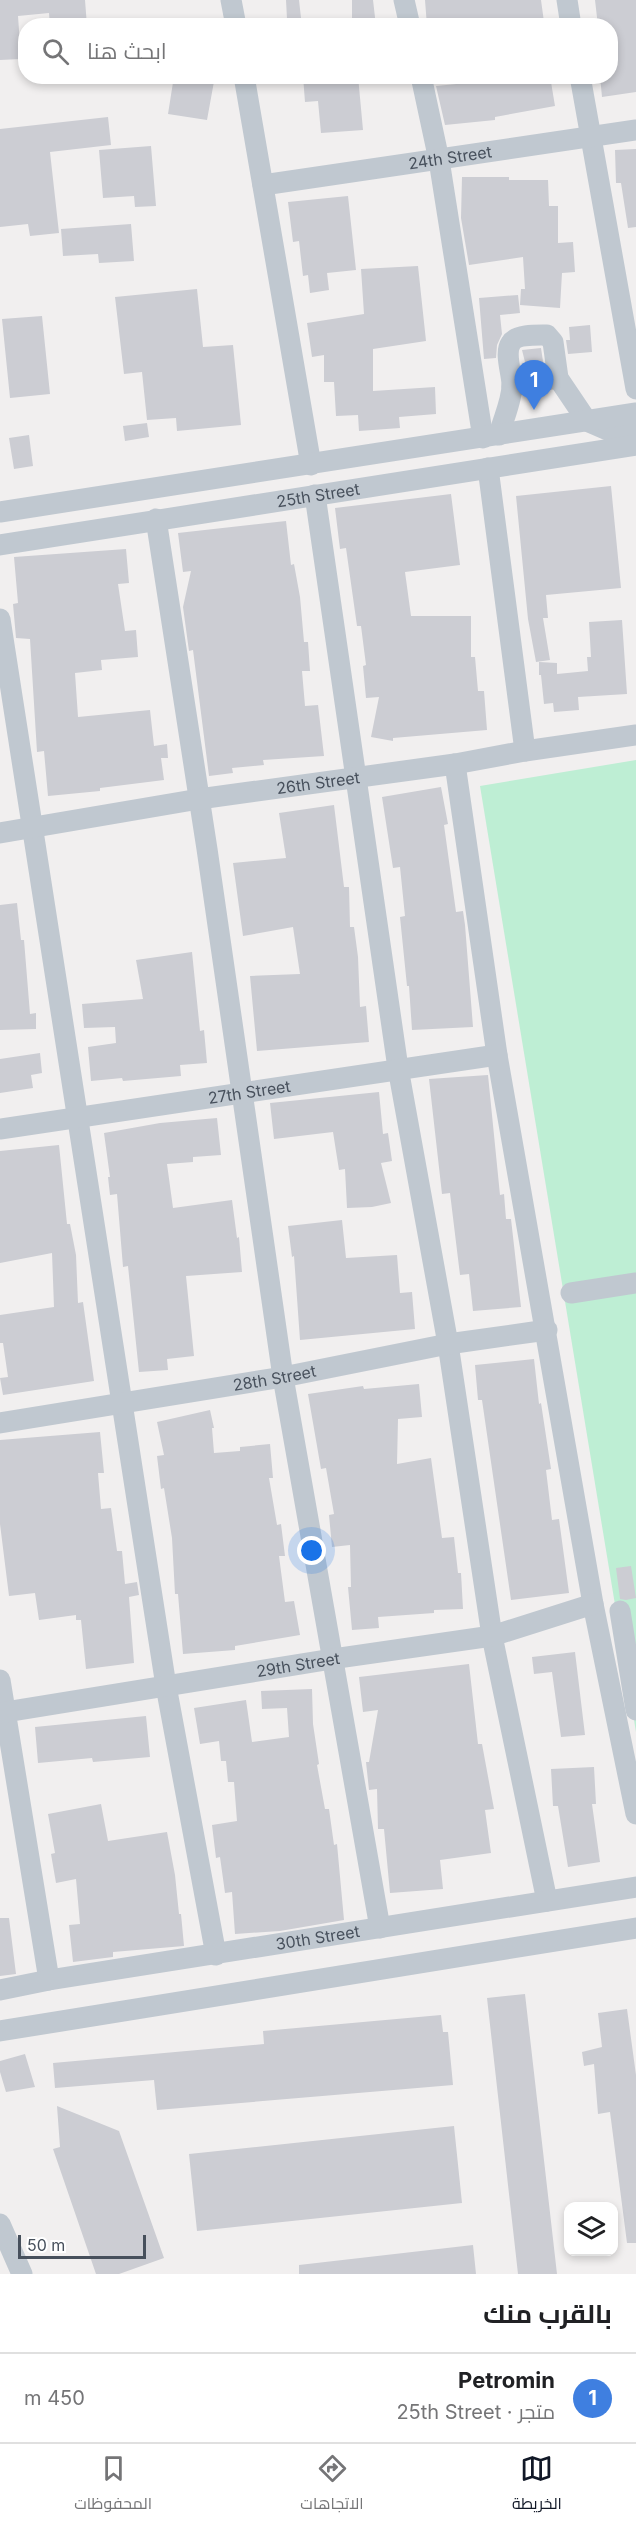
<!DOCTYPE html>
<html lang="ar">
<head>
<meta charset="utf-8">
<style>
  body { margin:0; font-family:Inter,Cairo,sans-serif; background:#f6f6f6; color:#202124; direction:rtl }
  .controls { position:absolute; right:18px; bottom:18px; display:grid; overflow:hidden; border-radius:12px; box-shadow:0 3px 9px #0003 }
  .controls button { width:54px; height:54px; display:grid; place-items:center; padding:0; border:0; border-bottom:2px solid #e0e0e0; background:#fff; color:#202124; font:30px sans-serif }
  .scale { position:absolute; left:18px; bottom:15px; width:128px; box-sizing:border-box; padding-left:6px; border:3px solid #47505c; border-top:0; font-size:16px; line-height:21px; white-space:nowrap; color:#47505c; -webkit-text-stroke:4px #fff; paint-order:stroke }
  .you { position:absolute; left:312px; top:1551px; width:21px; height:21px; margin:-15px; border:4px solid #fff; border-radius:50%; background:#1a73e8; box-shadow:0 0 0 9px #1a73e833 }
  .badge { display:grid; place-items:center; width:39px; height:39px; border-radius:50%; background:#111827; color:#fff; font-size:20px; font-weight:700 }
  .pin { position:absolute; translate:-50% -50px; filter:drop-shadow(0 2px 3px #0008) }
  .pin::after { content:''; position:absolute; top:32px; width:21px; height:18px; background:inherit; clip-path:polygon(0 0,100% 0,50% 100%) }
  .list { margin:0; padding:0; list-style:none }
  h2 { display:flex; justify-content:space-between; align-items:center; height:78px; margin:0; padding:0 24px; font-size:26px }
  h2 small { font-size:20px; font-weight:400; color:#757577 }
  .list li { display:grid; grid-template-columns:39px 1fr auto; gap:18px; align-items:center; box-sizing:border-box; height:90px; padding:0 24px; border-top:2px solid #e0e0e0 }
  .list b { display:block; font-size:22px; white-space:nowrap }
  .list p { margin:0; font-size:20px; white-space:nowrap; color:#757577 }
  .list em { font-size:20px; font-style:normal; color:#757577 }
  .icon { flex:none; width:33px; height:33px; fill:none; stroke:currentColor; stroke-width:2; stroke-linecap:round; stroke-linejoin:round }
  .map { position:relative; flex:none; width:636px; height:2274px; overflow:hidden; direction:ltr }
  .search { position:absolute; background:#fff; box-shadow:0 3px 9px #0003; left:18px; right:18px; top:18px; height:66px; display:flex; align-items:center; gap:15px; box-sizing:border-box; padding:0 21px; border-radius:24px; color:#757577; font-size:22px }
  .sheet { height:168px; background:#fff }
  nav { display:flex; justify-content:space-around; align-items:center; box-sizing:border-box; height:84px; border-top:2px solid #e0e0e0; background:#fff; font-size:16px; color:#757577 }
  nav a { display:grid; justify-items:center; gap:3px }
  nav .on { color:#111827 }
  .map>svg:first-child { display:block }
  .green { fill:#beeed4 }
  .building { fill:#cccdd3 }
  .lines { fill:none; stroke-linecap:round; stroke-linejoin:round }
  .minor { stroke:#c0c8d0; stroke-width:21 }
  .labels { text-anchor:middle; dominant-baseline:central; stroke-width:5; stroke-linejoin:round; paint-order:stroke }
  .street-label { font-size:16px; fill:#47505c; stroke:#fff }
</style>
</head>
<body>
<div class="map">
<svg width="636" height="2274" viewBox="0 0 636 2274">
  <rect width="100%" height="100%" fill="#f1efef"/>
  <path class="green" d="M636,760V1732L480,786Z"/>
  <path class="building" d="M0,0H85L87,26H50L49,13L18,16L21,59L0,60Z
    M286,0H299L301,18L287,19Z
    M352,0H373L376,26H352Z
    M425,0H541L544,22L516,26H427Z
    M595,0H636V92L602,97L600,76H610V26H598Z
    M174,76H215L207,120L168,114Z
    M303,76H358L363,130L321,133L318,101L305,102Z
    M496,76H550L555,106L495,117V120L445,125L436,86L497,80Z
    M108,117L111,145L50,152L59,233L30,236L28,224L0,227V129Z
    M151,146L156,206L135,207L134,196L103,198L99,150Z
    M636,149V227L628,228L621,183H616L615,150Z
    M462,177H509V180H548L549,206H558V243L573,242L575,272L562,273L560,308L520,305L521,289H525L523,257L469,265L461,218Z
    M348,196L356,270L327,273L329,290L310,293L308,275L303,276L299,241L293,242L288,202Z
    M131,224L134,261L99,263L98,254L63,256L61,229Z
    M418,266L426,341L373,349V391L435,387L436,414L399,417L400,428L359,431L358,415L336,416L334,382H324V355L312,357L307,323L364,314L361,269Z
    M197,289L203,347L233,345L241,425L177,431L176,418L147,420L142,372L124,374L115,297Z
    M518,295L520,313L500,315L502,334L497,345L496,358L484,359L479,298Z
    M42,316L50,394L10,398L2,319Z
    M590,325L592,352L568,354L566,340H570L569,327Z
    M541,348L544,368L527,370L522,350Z
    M147,423L149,437L125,441L123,426Z
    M29,435L33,466L14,469L9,438Z
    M611,486L621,588L546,595L548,618H543L550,660L536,662L528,619L516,496Z
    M451,494L460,565L405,572L411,616H471V657H475L478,691H484L487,730L393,738V741L371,737L379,697L366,698L363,666L366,665L361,626H357L346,548L340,549L335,508Z
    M286,521L291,565L294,564L300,597L304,642H308L310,671H302L305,706L318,705L324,756L263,760L264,765L232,768L233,773L209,776L193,650L189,651L183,607L191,571L183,572L178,533Z
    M126,549L129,583L118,584L125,631L136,630L138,657L101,660L102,670L75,673L78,717L150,710L154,746L167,744L168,758H161L164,780L100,788V791L48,796L44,751L37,752L30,639L16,638L13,604L18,603L14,557Z
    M622,620L627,694L578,697L579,710L554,712L553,703L544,704L541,675H539V662L557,663V674L588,671L587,657H591L589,622Z
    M441,787L448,824L444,825L456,912L463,911L465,925L473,1027L412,1030L409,986H407L400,917L405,916L400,867L393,868L382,797Z
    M334,805L344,887H349L350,927H354L358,957L360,1007L366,1006L369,1042L257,1051L250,976L300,974L293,927L243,936L233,863L286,858L279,813Z
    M17,903L21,940H24L30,1014L36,1013V1029L0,1030V905Z
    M192,952L200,1031L204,1030L207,1063L180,1065L181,1076L123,1081L122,1078L91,1081L88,1047L116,1043L115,1027L84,1028L82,1004L143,999L136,960Z
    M40,1053L42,1073L31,1075L33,1088L0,1093V1059Z
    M488,1075L500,1195L504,1194L506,1219H511L521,1307L473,1311L469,1274L460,1275L450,1193L442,1194L429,1079Z
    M379,1092L383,1134L388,1133L392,1161L381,1163L391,1203L372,1207L347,1208L345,1169L339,1170L333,1132L274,1139L270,1103Z
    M217,1118L221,1155L193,1157V1162L167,1164L173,1208L232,1200L237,1238L239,1237L242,1272L186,1276L194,1356L167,1359L168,1370L139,1372L128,1266L123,1267L117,1194L110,1195L108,1177H110L104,1133L160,1123Z
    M59,1145L67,1224H70L76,1255L78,1303L83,1302L94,1381L3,1395L0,1378L8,1377L3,1343H0V1315L54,1307L52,1253L0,1263V1151Z
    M342,1220L346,1258L397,1255L400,1293L412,1292L415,1329L300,1340L294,1256L292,1257L288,1226Z
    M534,1359L539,1404L541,1403L551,1469L546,1470L552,1520L559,1519L569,1593L511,1600L482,1400H478L475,1365Z
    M419,1384L422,1417L398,1419L397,1464L431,1458L442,1538L454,1537L458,1573H461L463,1609L434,1610V1613L378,1617L379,1628L352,1630L348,1587H351L350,1545L332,1547L329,1515L334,1514L326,1468L321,1469L308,1394L363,1386L364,1389Z
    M210,1410L214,1428H212L214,1453L240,1451V1447L270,1444L273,1478H269L277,1525L281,1524L285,1556H279L285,1602L294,1601L300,1635L235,1646V1650L183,1654L178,1594H175L172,1538L164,1488L161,1489L157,1456L164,1455L157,1422Z
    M100,1432L104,1473H98L101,1509L111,1508L117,1551H122L125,1584L137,1582L139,1595L129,1597L134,1663L86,1669L81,1620H76V1615L39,1620L35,1593L9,1596L0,1524V1440Z
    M631,1566L636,1598L626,1600L620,1599L616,1568Z
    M575,1652L585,1735L561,1737L552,1672L534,1674L532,1657Z
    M469,1664L478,1744H482L494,1809L485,1810L491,1853L440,1860L443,1889L390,1893L384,1829H378L377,1789L369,1790L366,1762H369L378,1710L363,1712L359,1677Z
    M312,1689L313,1724L319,1764L317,1765L325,1809H329L334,1845L337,1844L344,1920L280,1931L235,1934L232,1892L225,1893L220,1857L216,1858L212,1825L237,1821L234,1782H228L226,1761H221L219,1741L200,1744L194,1708L246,1700L252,1742L289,1737L287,1708L262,1709L261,1691Z
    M146,1716L150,1757L93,1762L92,1758L38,1763L35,1727Z
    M594,1767L596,1804H592L600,1862L568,1867L558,1806H553L551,1769Z
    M101,1804L108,1841L167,1832L175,1875L179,1914H181L184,1946L113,1952V1957L73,1962L69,1925L80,1924L76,1879L56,1883L51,1854L55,1853L48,1814Z
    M0,1918H9L16,1974L0,1976Z
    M525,1994L557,2274H518L487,1998Z
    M627,2009L636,2075V2243H627L610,2112L598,2114L594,2064L584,2066L582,2052L602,2047L598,2013Z
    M441,2015L443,2032H448L453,2085L157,2110L154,2080L55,2088L53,2063L264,2044L263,2031Z
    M25,2054L35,2087L6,2092L0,2072V2061Z
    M57,2106L119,2131L164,2258L119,2274H96L53,2149L60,2147Z
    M454,2126L462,2203L197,2231L189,2154Z
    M473,2245L476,2274H299V2265Z"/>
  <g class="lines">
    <g class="minor">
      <path d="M231,0L236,26"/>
      <path d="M404,0L410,26"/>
      <path d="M567,0L571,26"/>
      <path d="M244,76L311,465"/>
      <path d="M421,76L439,160L483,438"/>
      <path d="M580,76L636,389"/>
      <path id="s1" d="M263,185L636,130"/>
      <path d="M512,386L558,378"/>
      <path d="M499,435C503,419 512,401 512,385C512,373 504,353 511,343C516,334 538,335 547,335L553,342L558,378L587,421L624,437L634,422"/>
      <path d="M488,468L525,751"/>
      <path d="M315,495L398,1068L448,1344L492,1636L547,1901"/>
      <path d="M0,512L636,413"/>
      <path d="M156,519L207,849L283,1377L380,1928"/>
      <path id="s2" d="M0,545L636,445"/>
      <path d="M0,619L166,1686L216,1955"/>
      <path d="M455,764L497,1055L593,1604L636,1814"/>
      <path id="s3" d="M0,833L199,799L455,764L525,751L636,735"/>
      <path id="s4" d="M0,1129L497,1055"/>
      <path d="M571,1293L636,1283"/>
      <path id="s5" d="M0,1423L283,1377L448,1344L547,1330"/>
      <path d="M620,1611L636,1710"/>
      <path d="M0,1680L49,1980"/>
      <path id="s6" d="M0,1713L332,1659L492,1636L593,1604"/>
      <path id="s7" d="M0,1990L49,1980L636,1887"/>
      <path d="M0,2031L636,1928"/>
      <path d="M0,2224L22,2274"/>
    </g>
  </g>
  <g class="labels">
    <g class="street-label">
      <text stroke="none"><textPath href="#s1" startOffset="189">24th Street</textPath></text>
      <text stroke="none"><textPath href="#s2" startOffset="322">25th Street</textPath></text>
      <text stroke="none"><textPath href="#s3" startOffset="322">26th Street</textPath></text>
      <text stroke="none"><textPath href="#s4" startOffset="252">27th Street</textPath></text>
      <text stroke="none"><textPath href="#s5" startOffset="278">28th Street</textPath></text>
      <text stroke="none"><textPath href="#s6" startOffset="302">29th Street</textPath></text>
      <text stroke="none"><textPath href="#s7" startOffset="322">30th Street</textPath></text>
    </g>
  </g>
</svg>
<div class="controls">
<button><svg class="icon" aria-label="layers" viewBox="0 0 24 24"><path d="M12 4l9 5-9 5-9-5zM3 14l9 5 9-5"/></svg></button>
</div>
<div class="scale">50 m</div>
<div class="you"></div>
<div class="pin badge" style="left:534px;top:410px;background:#3f7fe0">1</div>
<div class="search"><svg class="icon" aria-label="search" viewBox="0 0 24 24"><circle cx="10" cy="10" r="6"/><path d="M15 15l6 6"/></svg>ابحث هنا</div>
</div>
<section class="sheet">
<h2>بالقرب منك<small></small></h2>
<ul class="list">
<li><span class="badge" style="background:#3f7fe0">1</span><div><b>Petromin</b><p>متجر · 25th Street</p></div><em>450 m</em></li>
</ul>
</section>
<nav>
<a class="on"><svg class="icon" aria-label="map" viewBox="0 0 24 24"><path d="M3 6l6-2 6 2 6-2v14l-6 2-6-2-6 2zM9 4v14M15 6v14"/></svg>الخريطة</a>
<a><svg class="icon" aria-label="directions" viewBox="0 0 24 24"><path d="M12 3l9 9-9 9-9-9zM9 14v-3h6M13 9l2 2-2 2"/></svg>الاتجاهات</a>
<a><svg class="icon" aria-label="saved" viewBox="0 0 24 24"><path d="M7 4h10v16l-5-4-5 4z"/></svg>المحفوظات</a>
</nav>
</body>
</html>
